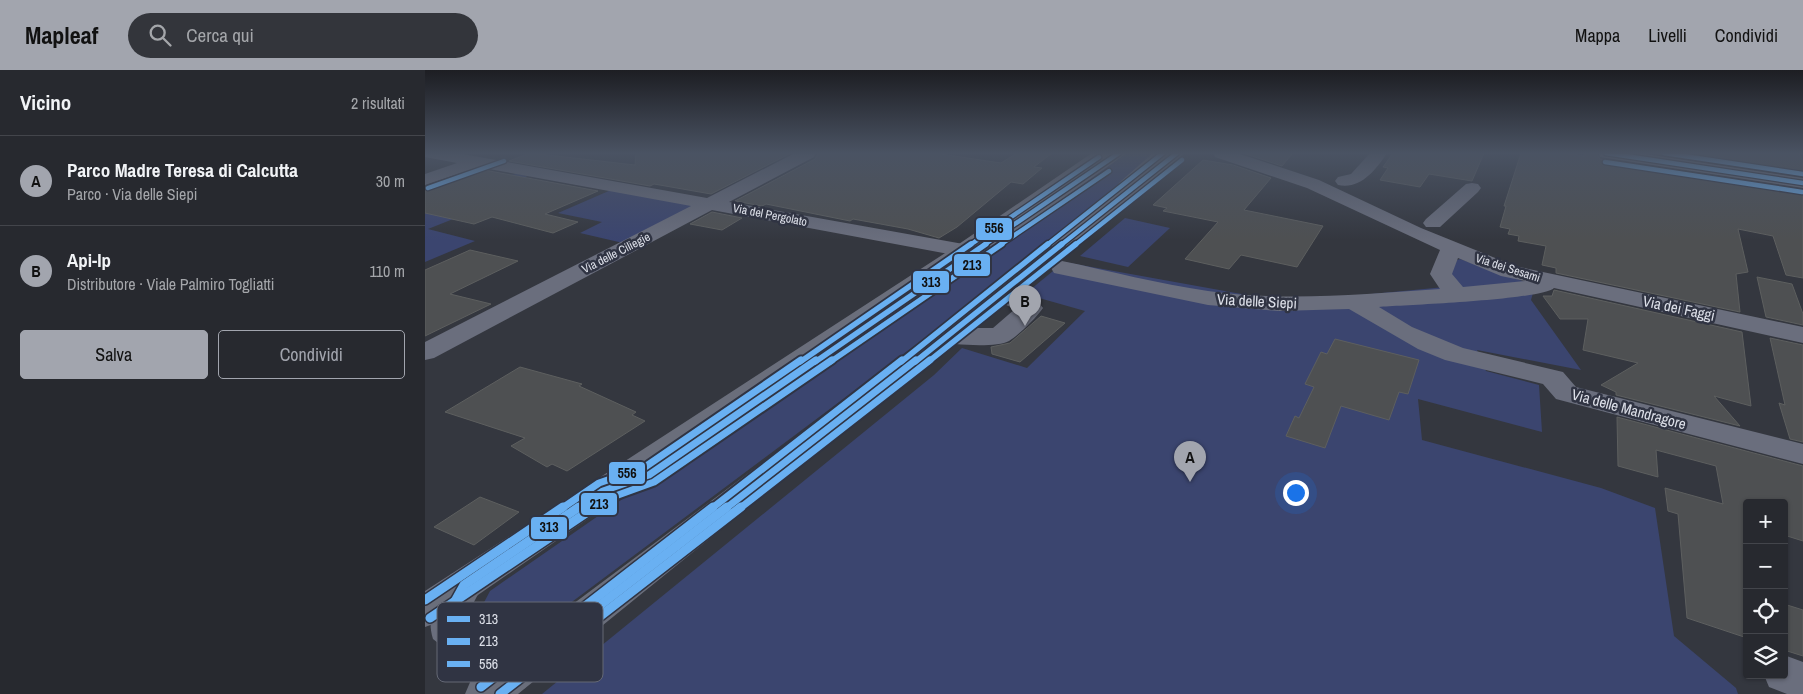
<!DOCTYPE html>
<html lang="it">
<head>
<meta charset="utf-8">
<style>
  body { margin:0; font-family:"Archivo Narrow",sans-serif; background:#33353b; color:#f1f3f6 }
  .controls { position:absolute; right:15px; bottom:15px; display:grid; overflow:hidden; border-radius:5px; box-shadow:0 1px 4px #0004 }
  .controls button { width:45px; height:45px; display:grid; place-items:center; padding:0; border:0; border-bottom:1px solid #43454b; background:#27292f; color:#f1f3f6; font:25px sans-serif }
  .you { position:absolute; left:870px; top:422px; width:18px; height:18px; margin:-12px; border:4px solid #fff; border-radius:50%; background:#1a73e8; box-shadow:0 0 0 8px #1a73e833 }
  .badge { display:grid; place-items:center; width:32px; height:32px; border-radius:50%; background:#a2a5ae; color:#111; font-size:16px; font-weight:700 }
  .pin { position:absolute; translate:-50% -41px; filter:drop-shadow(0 1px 2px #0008) }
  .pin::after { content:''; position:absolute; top:26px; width:18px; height:15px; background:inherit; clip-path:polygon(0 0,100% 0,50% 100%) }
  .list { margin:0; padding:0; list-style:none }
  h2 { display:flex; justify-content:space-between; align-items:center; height:65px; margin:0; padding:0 20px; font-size:21px }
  h2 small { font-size:16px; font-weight:400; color:#a4a6aa }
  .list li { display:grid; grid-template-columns:32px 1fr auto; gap:15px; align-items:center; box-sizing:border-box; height:90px; padding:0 20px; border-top:1px solid #43454b }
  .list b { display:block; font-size:19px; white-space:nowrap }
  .list p { margin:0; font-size:16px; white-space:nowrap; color:#a4a6aa }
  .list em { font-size:16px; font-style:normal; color:#a4a6aa }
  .actions { display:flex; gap:10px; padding:15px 20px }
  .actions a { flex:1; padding:11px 0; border:1px solid #a2a5ae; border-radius:5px; text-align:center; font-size:18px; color:#a2a5ae }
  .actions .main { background:#a2a5ae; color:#111 }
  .icon { flex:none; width:28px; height:28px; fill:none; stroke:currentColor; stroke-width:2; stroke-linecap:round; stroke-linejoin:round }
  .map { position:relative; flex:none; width:1378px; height:624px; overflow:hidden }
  header { display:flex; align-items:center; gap:30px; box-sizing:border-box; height:70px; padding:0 25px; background:#a2a5ae; color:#111 }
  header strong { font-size:24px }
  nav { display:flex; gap:28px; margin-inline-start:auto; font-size:18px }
  .search { width:350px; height:45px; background:#33353b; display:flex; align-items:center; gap:12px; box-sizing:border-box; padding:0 18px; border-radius:28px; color:#a4a6aa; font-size:19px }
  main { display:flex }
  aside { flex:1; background:#27292f }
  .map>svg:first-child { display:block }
  .green { fill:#3b456f }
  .building { fill:#4e5052; stroke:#5d5f5f }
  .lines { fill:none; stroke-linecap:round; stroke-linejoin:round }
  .minor { fill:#6a6e7d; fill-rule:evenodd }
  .major { fill:#6a6e7b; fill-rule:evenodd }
  .bus-1-far3-casing { stroke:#303443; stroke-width:7 }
  .bus-1-far2-casing { stroke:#303443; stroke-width:9 }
  .bus-1-far1-casing { stroke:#303443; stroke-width:11 }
  .bus-1-casing { stroke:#303443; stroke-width:12 }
  .bus-2-far3-casing { stroke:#303443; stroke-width:7 }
  .bus-2-far2-casing { stroke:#303443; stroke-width:9 }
  .bus-2-far1-casing { stroke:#303443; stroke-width:11 }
  .bus-2-casing { stroke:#303443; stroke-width:12 }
  .bus-3-far3-casing { stroke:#303443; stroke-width:7 }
  .bus-3-far2-casing { stroke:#303443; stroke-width:9 }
  .bus-3-far1-casing { stroke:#303443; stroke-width:11 }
  .bus-3-casing { stroke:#303443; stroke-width:12 }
  .bus-1-far3 { stroke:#69b0f2; stroke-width:4.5 }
  .bus-1-far2 { stroke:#69b0f2; stroke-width:5.5 }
  .bus-1-far1 { stroke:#69b0f2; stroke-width:7 }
  .bus-1 { stroke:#69b0f2; stroke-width:9 }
  .bus-2-far3 { stroke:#69b0f2; stroke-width:4.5 }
  .bus-2-far2 { stroke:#69b0f2; stroke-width:5.5 }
  .bus-2-far1 { stroke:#69b0f2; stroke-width:7 }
  .bus-2 { stroke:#69b0f2; stroke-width:9 }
  .bus-3-far3 { stroke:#69b0f2; stroke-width:4.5 }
  .bus-3-far2 { stroke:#69b0f2; stroke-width:5.5 }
  .bus-3-far1 { stroke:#69b0f2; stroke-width:7 }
  .bus-3 { stroke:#69b0f2; stroke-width:9 }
  .labels { text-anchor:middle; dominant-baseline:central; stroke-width:5; stroke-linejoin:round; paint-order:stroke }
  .far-street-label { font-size:12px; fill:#dde0e9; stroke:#303443 }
  .street-label { font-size:15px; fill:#dde0e9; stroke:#303443 }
  .key { fill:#303443; stroke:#646875; stroke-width:1 }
  .key-label { font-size:14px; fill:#dde0e9 }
  .line-badge { stroke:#303443; stroke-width:2 }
  .pale-badge-label { font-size:14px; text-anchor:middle; font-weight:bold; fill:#111 }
</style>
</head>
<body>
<header>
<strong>Mapleaf</strong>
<div class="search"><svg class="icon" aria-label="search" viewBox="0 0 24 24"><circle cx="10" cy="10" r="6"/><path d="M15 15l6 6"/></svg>Cerca qui</div>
<nav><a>Mappa</a><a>Livelli</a><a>Condividi</a></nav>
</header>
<main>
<aside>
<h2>Vicino<small>2 risultati</small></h2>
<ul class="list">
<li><span class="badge">A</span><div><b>Parco Madre Teresa di Calcutta</b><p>Parco · Via delle Siepi</p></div><em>30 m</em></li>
<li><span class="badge">B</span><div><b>Api-Ip</b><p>Distributore · Viale Palmiro Togliatti</p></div><em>110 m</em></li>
</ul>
<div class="actions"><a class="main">Salva</a><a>Condividi</a></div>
</aside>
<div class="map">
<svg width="1378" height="624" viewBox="0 0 1378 624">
  <rect width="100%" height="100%" fill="#34373f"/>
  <path class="green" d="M696,83H734L710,106L501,267L116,555L84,564L59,560L55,540L65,521Z
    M92,104L102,106L71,132L3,159L50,171L0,192V139L72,107Z
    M186,120L267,135L266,138L198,173L155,163L177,152L133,143Z
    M700,148L745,158L703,197L655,186Z
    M1035,189L1106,214L1108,223L1106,230L1156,300L1052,280L1061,301L1114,315L1117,362L993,329L997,370L1176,418L1230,438L1249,566L1311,618L1313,624H117L509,305L537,278L602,298L660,241L600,224L639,192L850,230L894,229L1020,217L1032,190Z"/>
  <path class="building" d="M105,83L210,95L211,83H366L286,124L229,114L225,116L84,91Z
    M393,83H509L576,93L592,83H627L609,97L617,98L598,114L586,112L532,157L514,168L483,159L428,149L425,151L341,134L337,136L310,131L390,89Z
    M818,83H868L857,96Z
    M968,83H1059L1047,111L1004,104L995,117L955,110L963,98L958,97Z
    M1096,83H1140L1160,86V83H1171L1175,89L1378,120V208L1361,205L1348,166L1313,159L1323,202L1311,204L1315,242L1131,203V198L1117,195L1121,176L1093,171L1094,166L1083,164L1085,159L1075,157L1081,136H1079Z
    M1226,83H1374L1378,91V106Z
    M778,90L808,95L846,108L819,140L898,156L872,197L816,185L804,199L760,189L793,152L738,141L742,138L728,135Z
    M59,100L173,121L120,144L153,152L128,163L67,147L49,154L0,143V121Z
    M287,142L317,148L297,160L265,154Z
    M45,180L93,191L25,224L66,234L0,266V200Z
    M1332,207L1367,214L1378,244V255L1341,247Z
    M1129,220L1317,262L1326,336L1289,326L1315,356L1191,325V322L1176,315L1213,293L1158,280L1163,249H1135L1118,226H1127Z
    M616,246L640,253L595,292L567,284L566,277L585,273Z
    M1345,268L1378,275V372L1365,369L1354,333L1360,335Z
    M910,269L994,290L983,324L974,322L964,350L916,336L900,378L861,366L870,346L874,348L889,317L880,314L896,282L902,284Z
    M95,297L157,314L154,316L211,342L207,345L220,351L142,401L127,394L122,397L86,376L100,368L20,342Z
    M1192,347L1378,396V471L1359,465V433H1322V568L1262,548L1253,444L1243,441L1240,418L1298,434L1291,396L1231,380L1233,407L1193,396Z
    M55,427L94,442L49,475L9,457Z
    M1359,534L1378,540V586L1359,580Z"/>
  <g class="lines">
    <path class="minor" d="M0,83H32L282,128L370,83H391L389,87L304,132L544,175L682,83H702L260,397L249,400L238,397L233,389L238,381L529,185L287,140L9,288L0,290V272L266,136L53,97L0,115V104L32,93L0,87Z
      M728,83H746L707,120H695L692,116L695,112Z
      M788,83H812L894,110L996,158L1090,196L1378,257V273L1129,218C1116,230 981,235 954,237L987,257L1038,278L1138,302L1151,317L1378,374V394L1131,329L1118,314L1020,290L993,279L924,239L854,241L783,235L629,203L626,198L629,193L637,191C685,201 734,214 783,221C860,232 938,224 1015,219L1005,204L1015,180L882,118L790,87ZM1033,188L1076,206L1100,211L1038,217L1027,204Z
      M945,83H962C951,100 935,120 913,115L910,111L913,107L926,104Z
      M1173,83H1214L1378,108V118L1181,88L1175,87Z
      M1047,113L1053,114L1056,118L1053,122L1015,157H1001L998,153L1001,149L1041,114Z
      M576,217L614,233L618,238C610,249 595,264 584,271C572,278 526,275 513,271L509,266L513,261L522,258H568L590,239L568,229L564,224L568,219Z
      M39,500L52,504L58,515L42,545V550L100,592L106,605L100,618L85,624L70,618L8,569C0,544 13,526 26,504Z
      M1359,585L1378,592V624H1362L1344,617L1339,605H1359Z"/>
    <path class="major" d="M667,83H686L545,184L14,552L0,557V521L531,176Z
      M742,83H760L93,624H40L46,610L475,290Z"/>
    <g class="bus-1-far3-casing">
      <path id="bus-1-far3" d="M1181,83L1378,113
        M559,175L694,83
        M636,175L752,83"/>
    </g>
    <g class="bus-1-far2-casing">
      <path id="bus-1-far2" d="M390,292L561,174
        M490,292L637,174"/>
    </g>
    <g class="bus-1-far1-casing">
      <path id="bus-1-far1" d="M152,439L178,421L224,405L391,290
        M300,439L491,290"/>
    </g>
    <g class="bus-1-casing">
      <path id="bus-1" d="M85,605L22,557L23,544L39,515L154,437
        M85,605L302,437"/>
    </g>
    <g class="bus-2-far3-casing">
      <path id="bus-2-far3" d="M1180,92L1377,122
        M3,118L79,91
        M575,175L684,101
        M650,175L757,90"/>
    </g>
    <g class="bus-2-far2-casing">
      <path id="bus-2-far2" d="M405,292L577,174
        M503,292L651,174"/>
    </g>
    <g class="bus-2-far1-casing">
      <path id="bus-2-far1" d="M168,439L182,429L229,412L407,290
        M314,439L505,290"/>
    </g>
    <g class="bus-2-casing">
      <path id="bus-2" d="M5,548L170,437
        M75,624L316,437"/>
    </g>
    <g class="bus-3-far3-casing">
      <path id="bus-3-far3" d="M1239,83L1378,104
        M545,175L674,87
        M622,175L738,83"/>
    </g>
    <g class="bus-3-far2-casing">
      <path id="bus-3-far2" d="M375,292L546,174
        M476,292L623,174"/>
    </g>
    <g class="bus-3-far1-casing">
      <path id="bus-3-far1" d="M136,439L174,413L220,397L376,290
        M286,439L477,290"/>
    </g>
    <g class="bus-3-casing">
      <path id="bus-3" d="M0,530L138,437
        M56,617L288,437"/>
    </g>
    <use href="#bus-1-far3" class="bus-1-far3"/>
    <use href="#bus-1-far2" class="bus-1-far2"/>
    <use href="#bus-1-far1" class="bus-1-far1"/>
    <use href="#bus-1" class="bus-1"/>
    <use href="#bus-2-far3" class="bus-2-far3"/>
    <use href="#bus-2-far2" class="bus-2-far2"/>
    <use href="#bus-2-far1" class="bus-2-far1"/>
    <use href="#bus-2" class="bus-2"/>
    <use href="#bus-3-far3" class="bus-3-far3"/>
    <use href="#bus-3-far2" class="bus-3-far2"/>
    <use href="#bus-3-far1" class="bus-3-far1"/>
    <use href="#bus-3" class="bus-3"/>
  </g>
  <linearGradient id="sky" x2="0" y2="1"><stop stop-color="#1d1e23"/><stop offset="0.49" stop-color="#4a5363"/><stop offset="1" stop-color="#4a5363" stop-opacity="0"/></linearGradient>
  <rect width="1378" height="170" fill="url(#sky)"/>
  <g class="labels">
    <g class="far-street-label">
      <text transform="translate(345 145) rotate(11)">Via del Pergolato</text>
      <text transform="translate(191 183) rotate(-27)">Via delle Ciliegie</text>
      <text transform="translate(1083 198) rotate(18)">Via dei Sesami</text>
    </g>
    <g class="street-label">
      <text transform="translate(832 231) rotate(3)">Via delle Siepi</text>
      <text transform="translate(1254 238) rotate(12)">Via dei Faggi</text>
      <text transform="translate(1204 339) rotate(15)">Via delle Mandragore</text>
    </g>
  </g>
  <rect x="12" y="532" width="166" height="80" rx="8" class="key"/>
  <rect x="22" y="546" width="23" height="6" fill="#69b0f2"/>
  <rect x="22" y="568" width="23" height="7" fill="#69b0f2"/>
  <rect x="22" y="591" width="23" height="6" fill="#69b0f2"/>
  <g class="key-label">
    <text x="54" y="554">313</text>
    <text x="54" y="576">213</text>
    <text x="54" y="599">556</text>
  </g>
  <g class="line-badge">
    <rect x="550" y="147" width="38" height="24" rx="5" fill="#69b0f2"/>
    <rect x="528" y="183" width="38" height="24" rx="5" fill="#69b0f2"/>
    <rect x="487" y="200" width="38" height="24" rx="5" fill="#69b0f2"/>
    <rect x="183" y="391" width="38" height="24" rx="5" fill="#69b0f2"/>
    <rect x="155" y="422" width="38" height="24" rx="5" fill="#69b0f2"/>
    <rect x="105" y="446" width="38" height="24" rx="5" fill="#69b0f2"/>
  </g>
  <g class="pale-badge-label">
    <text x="569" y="163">556</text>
    <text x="547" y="200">213</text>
    <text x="506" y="217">313</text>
    <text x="202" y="408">556</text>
    <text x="174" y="439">213</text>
    <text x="124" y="462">313</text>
  </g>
</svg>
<div class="controls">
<button>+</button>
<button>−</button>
<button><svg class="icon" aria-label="locate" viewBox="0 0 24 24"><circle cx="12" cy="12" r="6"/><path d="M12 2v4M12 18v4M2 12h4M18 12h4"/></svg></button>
<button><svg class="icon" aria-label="layers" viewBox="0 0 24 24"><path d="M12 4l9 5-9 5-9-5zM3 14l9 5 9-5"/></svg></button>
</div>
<div class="you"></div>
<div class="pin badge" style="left:765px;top:412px">A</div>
<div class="pin badge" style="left:600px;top:256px">B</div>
</div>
</main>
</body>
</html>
